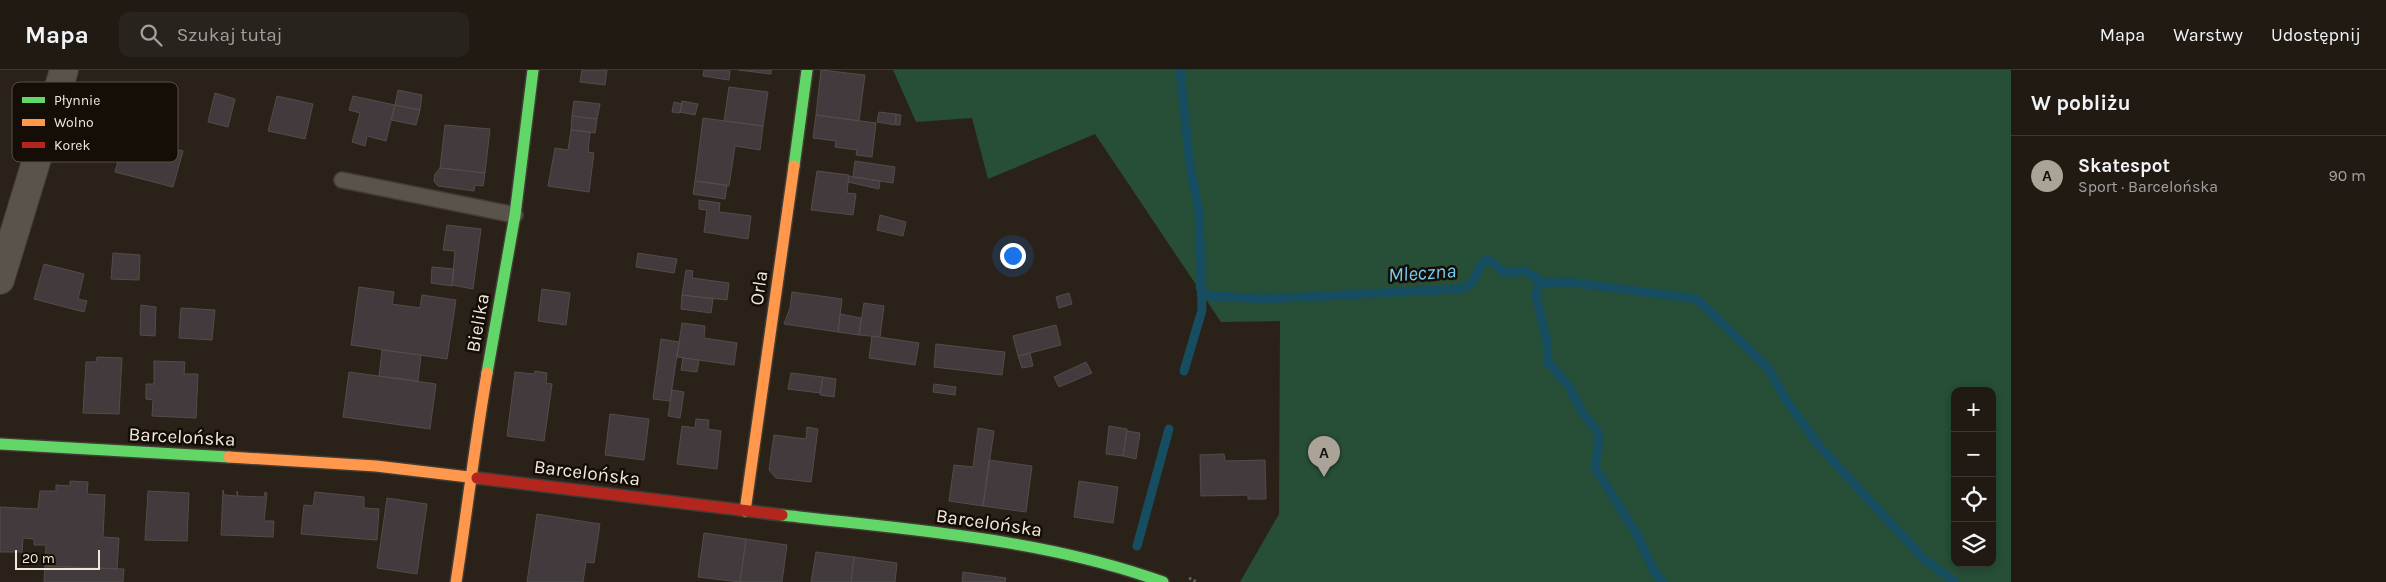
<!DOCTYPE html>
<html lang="pl">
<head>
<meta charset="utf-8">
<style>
  body { margin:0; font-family:Karla,sans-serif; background:#28231c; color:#f1f3f6 }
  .controls { position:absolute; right:15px; bottom:15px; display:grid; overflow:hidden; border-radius:10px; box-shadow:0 2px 8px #0003 }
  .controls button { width:45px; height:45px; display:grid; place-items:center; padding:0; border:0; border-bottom:1px solid #3d3833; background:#201a13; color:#f1f3f6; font:25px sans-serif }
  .scale { position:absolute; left:15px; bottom:12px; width:85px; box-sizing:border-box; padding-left:5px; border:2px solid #f1e8dc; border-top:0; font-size:14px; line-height:18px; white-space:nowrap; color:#f1e8dc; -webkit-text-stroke:4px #140e07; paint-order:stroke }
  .you { position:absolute; left:1012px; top:185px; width:18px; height:18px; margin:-12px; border:4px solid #fff; border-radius:50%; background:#1a73e8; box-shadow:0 0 0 8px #1a73e833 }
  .badge { display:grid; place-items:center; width:32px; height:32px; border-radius:50%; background:#aba398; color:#111; font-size:16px; font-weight:700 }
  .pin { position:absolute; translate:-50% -41px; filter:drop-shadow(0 1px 2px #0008) }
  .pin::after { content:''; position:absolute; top:26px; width:18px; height:15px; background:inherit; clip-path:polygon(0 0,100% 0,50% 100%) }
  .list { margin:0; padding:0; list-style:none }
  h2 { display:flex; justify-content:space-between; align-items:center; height:65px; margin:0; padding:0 20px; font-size:21px }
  h2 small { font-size:16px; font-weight:400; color:#a2a1a0 }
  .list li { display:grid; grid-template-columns:32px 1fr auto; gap:15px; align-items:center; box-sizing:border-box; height:80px; padding:0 20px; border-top:1px solid #3d3833 }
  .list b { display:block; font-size:19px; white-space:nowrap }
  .list p { margin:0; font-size:16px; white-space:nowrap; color:#a2a1a0 }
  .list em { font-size:16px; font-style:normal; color:#a2a1a0 }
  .icon { flex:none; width:28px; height:28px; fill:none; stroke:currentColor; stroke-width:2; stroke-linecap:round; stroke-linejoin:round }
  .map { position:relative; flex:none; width:2011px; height:512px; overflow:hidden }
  header { display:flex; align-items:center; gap:30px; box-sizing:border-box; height:70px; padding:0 25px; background:#201a13; border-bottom:1px solid #3d3833 }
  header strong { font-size:24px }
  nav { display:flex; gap:28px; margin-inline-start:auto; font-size:18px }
  .search { width:350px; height:45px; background:#28231c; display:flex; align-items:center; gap:12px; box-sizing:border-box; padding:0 18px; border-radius:10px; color:#a2a1a0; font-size:19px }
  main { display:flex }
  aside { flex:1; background:#201a13 }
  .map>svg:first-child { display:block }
  .green { fill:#274e37; fill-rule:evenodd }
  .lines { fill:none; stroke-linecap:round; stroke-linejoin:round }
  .stream { stroke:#164d60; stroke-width:9 }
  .building { fill:#423a3c; stroke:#524c4b }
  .lane-casing { stroke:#423c35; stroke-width:18 }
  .street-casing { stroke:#423c35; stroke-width:30 }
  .fast-casing { stroke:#423c35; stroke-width:14 }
  .slow-casing { stroke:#423c35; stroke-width:14 }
  .jam-casing { stroke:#423c35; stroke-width:14 }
  .path { stroke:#635e57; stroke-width:3; stroke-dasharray:2.5 2.5; stroke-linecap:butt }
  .lane { stroke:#59534c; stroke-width:15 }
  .street { stroke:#59534c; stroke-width:28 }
  .fast { stroke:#63d668; stroke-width:11 }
  .slow { stroke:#ff974d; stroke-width:11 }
  .jam { stroke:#b3261e; stroke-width:11 }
  .labels { text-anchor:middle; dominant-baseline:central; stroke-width:5; stroke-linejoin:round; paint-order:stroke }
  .street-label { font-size:19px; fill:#f1e8dc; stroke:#140e07 }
  .water-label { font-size:20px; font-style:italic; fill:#75cef2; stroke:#140e07 }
  .key { fill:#140e07; stroke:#564f47; stroke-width:1 }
  .key-label { font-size:14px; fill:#f1e8dc }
</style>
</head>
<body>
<header>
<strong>Mapa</strong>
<div class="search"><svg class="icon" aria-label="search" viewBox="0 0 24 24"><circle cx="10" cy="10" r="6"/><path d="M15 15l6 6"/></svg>Szukaj tutaj</div>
<nav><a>Mapa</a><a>Warstwy</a><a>Udostępnij</a></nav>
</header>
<main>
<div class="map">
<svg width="2011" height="512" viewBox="0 0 2011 512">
  <rect width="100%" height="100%" fill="#2a2219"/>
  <path class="green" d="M893,0H2011V512H1240L1279,444L1280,251L1221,252L1095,64L988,109L972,48L916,52ZM1955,321H1992V493H1955Z"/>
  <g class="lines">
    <path class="stream" d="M1180,0L1190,96L1199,142L1202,240L1184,301
      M1538,213L1568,212L1697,229L1768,298L1786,330L1820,377L1924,489L1955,512
      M1200,217L1203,223L1211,226L1263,229L1460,219C1481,213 1472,200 1486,190L1492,192L1503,201L1510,203L1525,201L1537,208L1538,217L1536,226L1547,271L1548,292L1568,315L1582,342L1597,361L1599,370L1595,398L1637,465L1655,503L1663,512
      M1137,476L1169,359"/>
  </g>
  <path class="building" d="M582,0H607L605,15L580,12Z
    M704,0H730L729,10L703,6Z
    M738,0H771V4Z
    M821,0L865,5L859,51L816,45Z
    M729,17L768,22L763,56L724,51Z
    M398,20L422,25L420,40L395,35Z
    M215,23L235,29L228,57L208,52Z
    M277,26L313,34L305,69L268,61Z
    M353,26L395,35L386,71L367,66L365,76L352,72L360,43L349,40Z
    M574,31L600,34L597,49L572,46Z
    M682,31L698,34L695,45L680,42Z
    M674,32L682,34L680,43L672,42Z
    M395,35L420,40L416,55L391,50Z
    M879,42L896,44L895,55L877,52Z
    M896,44L901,45L900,55H896Z
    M816,45L876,53L872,87L856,85L857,80L835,77L836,71L813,68Z
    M572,46L597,49L595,63L571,60Z
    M703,48L763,56L760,80L735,76L729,116L695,111Z
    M445,55L490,59L485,103L440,98Z
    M571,60L590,62L588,82L594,83L589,122L548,116L555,78L568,80Z
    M125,66L183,81L173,117L115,102Z
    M855,91L895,97L893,113L853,107Z
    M440,98L485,103L483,116L475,115L474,121L438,116L434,111L435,104Z
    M817,101L849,105L847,123L856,124L853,145L811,140Z
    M849,106L880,111L879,119L848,112Z
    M695,111L727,115L725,129L693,124Z
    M699,130L720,133L719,142L751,146L748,169L704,162L707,140L699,139Z
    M880,145L906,152L903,166L877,160Z
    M447,155L481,159L473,219L452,215L455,181L443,180Z
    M113,183L140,185L139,210L111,209Z
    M638,183L677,189L674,203L636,197Z
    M44,194L84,204L78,229L87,231L84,242L34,229Z
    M432,197L454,199L452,216L431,213Z
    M686,200L693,201L692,208L729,213L727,230L682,225Z
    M359,217L394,222L392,234L420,238L422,225L456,230L447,289L351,275Z
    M542,219L570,223L566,255L538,251Z
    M792,222L842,229L838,262L784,254L790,238Z
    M1069,223L1072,234L1059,238L1056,227Z
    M682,225L713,229L711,243L681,239Z
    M864,233L884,236L880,267L859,265Z
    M141,235L156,237L155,266L140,265Z
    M181,238L215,240L212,270L179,268Z
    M840,244L861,248L859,265L838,262Z
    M682,253L705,256L704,268L737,273L734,295L677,287Z
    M1056,255L1061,275L1018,286L1013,266Z
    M872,266L919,273L915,295L869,288Z
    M661,269L679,272L670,331L653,329Z
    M936,274L1005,282L1002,305L934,297Z
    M382,280L421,285L418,311L379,306Z
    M1030,283L1033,296L1022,298L1018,286Z
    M97,287L122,288L119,344L83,343L86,292H96Z
    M683,288L699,290L697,302L681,300Z
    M154,291L185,292L184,304H198L196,348L152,346L153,330L146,329V314H154Z
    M1086,292L1092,303L1059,317L1054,307Z
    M535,301L547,303L546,313L552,314L544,371L507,366L515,302L534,304Z
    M349,302L436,314L430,359L343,347Z
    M791,303L823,307L820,323L788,319Z
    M823,307L836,309L834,327L820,325Z
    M934,314L956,317L955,325L933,322Z
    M672,320L684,322L680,348L668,346Z
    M610,344L649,349L644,390L605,385Z
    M696,349L709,350L708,359L721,361L717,399L677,394L682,356L695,358Z
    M1109,356L1127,359L1123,386L1106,384Z
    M807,357L818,359L811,412L776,408L769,400L774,365L806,369Z
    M978,358L994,361L983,436L949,431L954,395L973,397Z
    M1127,361L1140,363L1136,389L1123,386Z
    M1224,384L1225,391L1265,390L1266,429H1248V425L1201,426L1200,385Z
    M989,390L1032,396L1026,442L983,436Z
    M70,411L88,412L87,424L105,425L103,467L119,468L117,499L45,496L46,475H34V469L23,468L22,482H0V437L38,439L40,421H56V415L70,416Z
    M1079,411L1118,417L1113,453L1074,447Z
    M223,420L224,425L237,426V421L238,426L264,427L265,422L267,423L264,451H274L273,467L221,465Z
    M148,421L189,423L187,471L145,470Z
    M315,422L364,427V438L379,439L377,470L301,464L304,435L313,436Z
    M387,428L427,434L417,504L377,498Z
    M537,444L600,454L594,493L586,492L583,512H527Z
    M704,463L746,469L740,512L698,507Z
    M746,469L787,475L782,512H740Z
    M816,482L854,487L851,512H811Z
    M854,487L897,493L895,512H851Z
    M45,496L124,499L123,512H44Z
    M963,502L1006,508L1005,512H962Z"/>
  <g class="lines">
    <g class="lane-casing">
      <path id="lane" d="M342,110L515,145"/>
    </g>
    <g class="street-casing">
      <path id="street" d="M0,210L64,0"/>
    </g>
    <g class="fast-casing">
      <path id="fast" d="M794,96L807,0
        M487,303L515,145L533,0
        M0,374L229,387
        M782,445C910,460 1041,468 1163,512"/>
    </g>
    <g class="slow-casing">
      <path id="slow" d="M229,387L376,396L477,408
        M745,441L794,96
        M456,512C467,442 475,372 487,303"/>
    </g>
    <g class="jam-casing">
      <path id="jam" d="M477,408L782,445"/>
    </g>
    <path class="path" d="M1189,508L1197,512"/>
    <use href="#lane" class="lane"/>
    <use href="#street" class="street"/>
    <use href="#fast" class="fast"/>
    <use href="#slow" class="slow"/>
    <use href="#jam" class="jam"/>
  </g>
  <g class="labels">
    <g class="street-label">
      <text transform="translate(759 218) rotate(-82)">Orla</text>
      <text transform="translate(478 253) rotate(-80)">Bielika</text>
      <text transform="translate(182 367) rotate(3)">Barcelońska</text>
      <text transform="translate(587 403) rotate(7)">Barcelońska</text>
      <text transform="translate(989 453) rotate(8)">Barcelońska</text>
    </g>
    <g class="water-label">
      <text transform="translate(1422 203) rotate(-4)">Mleczna</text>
    </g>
  </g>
  <rect x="12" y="12" width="166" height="80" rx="8" class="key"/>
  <rect x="22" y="27" width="23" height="6" fill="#63d668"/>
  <rect x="22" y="49" width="23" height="7" fill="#ff974d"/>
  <rect x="22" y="72" width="23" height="6" fill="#b3261e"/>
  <g class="key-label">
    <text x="54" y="35">Płynnie</text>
    <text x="54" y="57">Wolno</text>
    <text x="54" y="80">Korek</text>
  </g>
</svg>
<div class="controls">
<button>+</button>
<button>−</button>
<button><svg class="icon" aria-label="locate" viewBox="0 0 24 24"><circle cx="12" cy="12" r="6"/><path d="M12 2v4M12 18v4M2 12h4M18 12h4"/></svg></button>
<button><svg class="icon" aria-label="layers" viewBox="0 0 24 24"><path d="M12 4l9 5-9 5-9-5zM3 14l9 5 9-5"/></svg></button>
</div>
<div class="scale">20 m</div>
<div class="you"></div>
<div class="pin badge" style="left:1324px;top:407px">A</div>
</div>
<aside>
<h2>W pobliżu<small></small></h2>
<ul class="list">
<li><span class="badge">A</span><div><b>Skatespot</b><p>Sport · Barcelońska</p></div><em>90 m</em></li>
</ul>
</aside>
</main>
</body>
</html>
